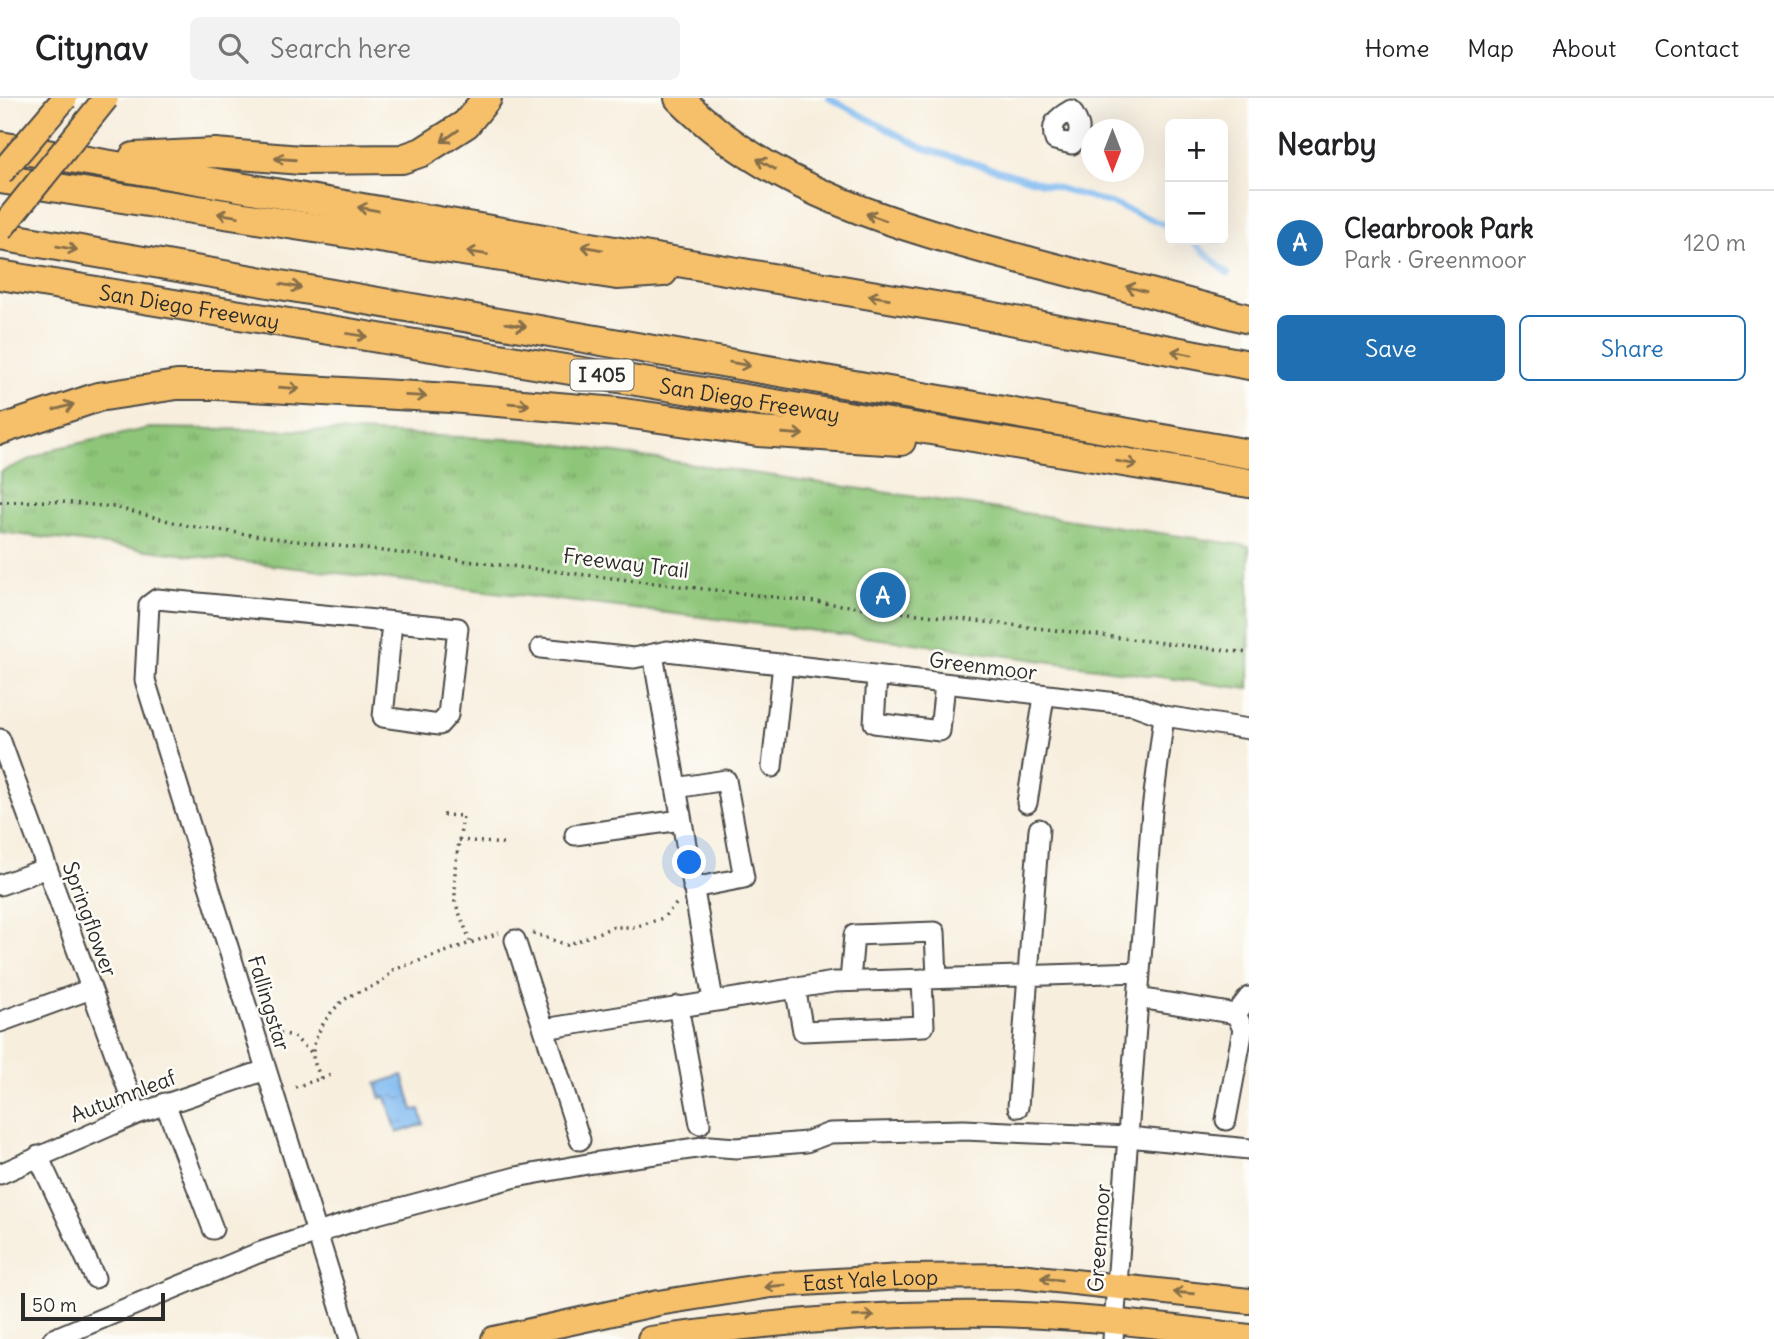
<!DOCTYPE html>
<html lang="en">
<head>
<meta charset="utf-8">
<style>
  body { margin:0; font-family:Delius,sans-serif; background:#f2f2f2; color:#202124 }
  .controls { position:absolute; right:21px; top:21px; display:grid; overflow:hidden; border-radius:10px; box-shadow:0 7px 28px #0002 }
  .controls button { width:63px; height:63px; display:grid; place-items:center; padding:0; border:0; border-bottom:2px solid #e0e0e0; background:#fff; color:#202124; font:35px sans-serif }
  .compass { position:absolute; left:1081px; top:21px; width:63px; height:63px; border-radius:50%; background:#fff; box-shadow:0 7px 28px #0002; rotate:180deg }
  .scale { position:absolute; left:21px; bottom:18px; width:144px; box-sizing:border-box; padding-left:7px; border:4px solid #2b2b2b; border-top:0; font-size:19px; line-height:24px; white-space:nowrap; color:#2b2b2b; -webkit-text-stroke:5px #fdfcf7; paint-order:stroke }
  .you { position:absolute; left:690px; top:765px; width:24px; height:24px; margin:-18px; border:5px solid #fff; border-radius:50%; background:#1a73e8; box-shadow:0 0 0 10px #1a73e833 }
  .badge { display:grid; place-items:center; width:46px; height:46px; border-radius:50%; background:#1f6fb2; color:#fff; font-size:23px; font-weight:700 }
  .pin { position:absolute; translate:-50% -50%; border:4px solid #fff; box-shadow:0 2px 7px #0006 }
  .list { margin:0; padding:0; list-style:none }
  h2 { display:flex; justify-content:space-between; align-items:center; height:91px; margin:0; padding:0 28px; font-size:30px }
  h2 small { font-size:23px; font-weight:400; color:#757577 }
  .list li { display:grid; grid-template-columns:46px 1fr auto; gap:21px; align-items:center; box-sizing:border-box; height:105px; padding:0 28px; border-top:2px solid #e0e0e0 }
  .list b { display:block; font-size:26px; white-space:nowrap }
  .list p { margin:0; font-size:23px; white-space:nowrap; color:#757577 }
  .list em { font-size:23px; font-style:normal; color:#757577 }
  .actions { display:flex; gap:14px; padding:21px 28px }
  .actions a { flex:1; padding:16px 0; border:2px solid #1f6fb2; border-radius:10px; text-align:center; font-size:24px; color:#1f6fb2 }
  .actions .main { background:#1f6fb2; color:#fff }
  .icon { flex:none; width:38px; height:38px; fill:none; stroke:currentColor; stroke-width:2; stroke-linecap:round; stroke-linejoin:round }
  .map { position:relative; flex:none; width:1249px; height:1241px; overflow:hidden }
  header { display:flex; align-items:center; gap:42px; box-sizing:border-box; height:98px; padding:0 35px; background:#fff; border-bottom:2px solid #e0e0e0 }
  header strong { font-size:33px }
  nav { display:flex; gap:38px; margin-inline-start:auto; font-size:24px }
  .search { width:490px; height:63px; background:#f2f2f2; display:flex; align-items:center; gap:18px; box-sizing:border-box; padding:0 24px; border-radius:10px; color:#757577; font-size:26px }
  main { display:flex }
  aside { flex:1; background:#fff }
  .map>svg:first-child { display:block }
  .park { fill:url(#park-tufts); stroke:#5c7852; stroke-width:2 }
  .water { fill:url(#water-ripples); stroke:#56728e; stroke-width:2 }
  .lines { fill:none; stroke-linecap:round; stroke-linejoin:round }
  .stream { stroke:#80baf1; stroke-width:6 }
  .minor-casing { stroke:#4a4846; stroke-width:23 }
  .major-casing { stroke:#4a4846; stroke-width:28 }
  .highway-casing { stroke:#4a4846; stroke-width:32 }
  .path { stroke:#4a4846; stroke-width:3.5; stroke-dasharray:2 5; stroke-linecap:butt }
  .minor { stroke:#fff; stroke-width:19 }
  .major { stroke:#f6c06b; stroke-width:24 }
  .highway { stroke:#f6c06b; stroke-width:28 }
  .major-bridge-casing { stroke:#4a4846; stroke-width:28; stroke-linecap:butt }
  .major-bridge { stroke:#f6c06b; stroke-width:24 }
  .oneway { stroke:#866e48 }
  .labels { text-anchor:middle; dominant-baseline:central; stroke-width:5; stroke-linejoin:round; paint-order:stroke }
  .shield { fill:#fdfcf7; stroke:#6a6a68; stroke-width:2 }
  .shield-label { font-size:19px; font-weight:bold; fill:#2b2b2b }
  .street-label { font-size:21px; fill:#2b2b2b; stroke:#fdfcf7 }
</style>
</head>
<body>
<header>
<strong>Citynav</strong>
<div class="search"><svg class="icon" aria-label="search" viewBox="0 0 24 24"><circle cx="10" cy="10" r="6"/><path d="M15 15l6 6"/></svg>Search here</div>
<nav><a>Home</a><a>Map</a><a>About</a><a>Contact</a></nav>
</header>
<main>
<div class="map">
<svg width="1249" height="1241" viewBox="0 0 1249 1241">
  <defs>
    <pattern id="park-tufts" width="24" height="20" patternUnits="userSpaceOnUse" patternTransform="scale(1.75)"><rect width="24" height="20" fill="#8ec679"/><path d="M3 7l-1-3M5 7V3M7 7l1-3M15 17l-1-3M17 17v-4M19 17l1-3" fill="none" stroke="#74a163"/></pattern>
    <pattern id="water-ripples" width="26" height="14" patternUnits="userSpaceOnUse" patternTransform="scale(1.75)"><rect width="26" height="14" fill="#80baf1"/><path d="M2 4q2-2 4 0t4 0M15 11q2-2 4 0t4 0" fill="none" stroke="#6997c3"/></pattern>
  </defs>
  <rect width="100%" height="100%" fill="#fdfcf7"/>
  <filter id="ink" filterUnits="userSpaceOnUse"><feTurbulence type="fractalNoise" baseFrequency=".0143" numOctaves="2"/><feDisplacementMap in="SourceGraphic" scale="14" xChannelSelector="R" yChannelSelector="G"/><feConvolveMatrix kernelMatrix="1 2 1 2 8 2 1 2 1" color-interpolation-filters="sRGB"/></filter>
  <filter id="wash" filterUnits="userSpaceOnUse"><feTurbulence type="fractalNoise" baseFrequency=".00686" numOctaves="4" result="noise"/><feDisplacementMap in="SourceGraphic" scale="28" xChannelSelector="R" yChannelSelector="G"/><feGaussianBlur stdDeviation="1.57" result="paint"/><feColorMatrix in="noise" values="0 0 0 0 0 0 0 0 0 0 0 0 0 0 0 0 0 1.4 0 .05"/><feComposite in="paint" operator="in"/></filter>
  <g filter="url(#wash)">
    <rect width="100%" height="100%" fill="#f7eedd"/>
    <path class="park" d="M150,330L329,333L528,342L1249,448V591L914,545L0,434V374L57,350Z"/>
    <path class="water" d="M403,977L413,1012L420,1011L424,1026L397,1035L386,999L381,1000L376,986Z"/>
    <g class="lines">
      <path class="stream" d="M829,0L923,50L1116,107L1170,129
        M1191,142L1228,176"/>
    </g>
  </g>
  <g filter="url(#ink)">
    <g class="lines">
      <g class="minor-casing">
        <path id="minor" d="M1071,12C1079,25 1084,34 1072,46L1055,42C1050,25 1057,20 1071,12Z
          M541,550L634,560L667,553L1134,607L1164,618L1249,631
          M653,556L713,902
          M877,578L874,625L940,633L945,586
          M0,641L137,1016
          M772,669L783,566
          M676,690L726,682L744,780L693,790
          M1027,705L1044,599
          M575,737L681,722
          M0,787L47,770
          M515,842L580,1042
          M850,883L854,837L935,834L937,880
          M795,889L803,933L924,928L922,881
          M1139,900L1236,916L1243,931L1226,1022
          M678,908L700,1026
          M1236,916L1249,899
          M0,924L91,891
          M544,931L834,884L1140,874
          M165,1005L213,1131
          M1018,1009L1039,731
          M38,1058L95,1180
          M0,1076L137,1016L266,972
          M53,1241L258,1155L366,1119L516,1079L593,1065L710,1048L736,1050L806,1044L830,1035L964,1032L1128,1039L1249,1051
          M350,1241L145,582L149,507L157,501L458,530L448,617L439,627L383,619L392,525
          M1113,1241L1152,712L1164,618"/>
      </g>
      <g class="major-casing">
        <g id="major">
          <path id="s1" d="M494,1241L658,1205L771,1187L902,1179L1019,1178L1249,1203"/>
          <path d="M650,1241C749,1227 847,1217 947,1216C1048,1214 1149,1226 1249,1239"/>
        </g>
      </g>
      <g class="highway-casing">
        <g id="highway">
          <path d="M679,0C774,96 906,130 1032,164C1105,183 1177,202 1249,221"/>
          <path d="M0,48L947,210L1249,267"/>
          <path d="M134,59L215,55L301,62L402,61L422,54L466,26L487,0"/>
          <path d="M0,81L617,177L663,174"/>
          <path d="M0,138L1249,356"/>
          <path id="s2" d="M0,177L1249,385"/>
          <path d="M0,332L98,299L177,287H217L451,300L617,314L758,334L901,343"/>
        </g>
      </g>
      <path class="path" d="M0,404L51,403L114,409L189,428L289,442L1249,555
        M443,717L463,718L455,770V804L471,845
        M459,742L506,746
        M533,835L567,847L613,829H635L663,820L676,806
        M280,935L293,938L312,955
        M321,980C318,973 312,962 313,954C314,934 334,906 352,897C368,889 381,888 393,872L499,835
        M295,989L334,976"/>
      <use href="#minor" class="minor"/>
      <use href="#major" class="major"/>
      <use href="#highway" class="highway"/>
      <g class="major-bridge-casing">
        <path id="major-bridge" d="M0,76L65,0
          M0,132L106,0"/>
      </g>
      <use href="#major-bridge" class="major-bridge"/>
    </g>
    <defs><path id="oneway-shaft" d="M-6 0H5M1.5-3L5.5 0L1.5 3" fill="none" stroke-width="1.6" stroke-linecap="round" stroke-linejoin="round" transform="scale(1.75)"/></defs>
    <g class="oneway">
      <use href="#oneway-shaft" transform="translate(450 38) rotate(145)"/>
      <use href="#oneway-shaft" transform="translate(285 61) rotate(-176)"/>
      <use href="#oneway-shaft" transform="translate(766 66) rotate(-150)"/>
      <use href="#oneway-shaft" transform="translate(368 111) rotate(-170)"/>
      <use href="#oneway-shaft" transform="translate(228 117) rotate(-171)"/>
      <use href="#oneway-shaft" transform="translate(876 119) rotate(-161)"/>
      <use href="#oneway-shaft" transform="translate(67 150) rotate(10)"/>
      <use href="#oneway-shaft" transform="translate(592 150) rotate(-170)"/>
      <use href="#oneway-shaft" transform="translate(477 155) rotate(-171)"/>
      <use href="#oneway-shaft" transform="translate(291 188) rotate(10)"/>
      <use href="#oneway-shaft" transform="translate(1136 191) rotate(-165)"/>
      <use href="#oneway-shaft" transform="translate(879 199) rotate(-171)"/>
      <use href="#oneway-shaft" transform="translate(516 227) rotate(10)"/>
      <use href="#oneway-shaft" transform="translate(357 237) rotate(9)"/>
      <use href="#oneway-shaft" transform="translate(1182 255) rotate(-169)"/>
      <use href="#oneway-shaft" transform="translate(740 266) rotate(10)"/>
      <use href="#oneway-shaft" transform="translate(289 290) rotate(5)"/>
      <use href="#oneway-shaft" transform="translate(416 298) rotate(3)"/>
      <use href="#oneway-shaft" transform="translate(519 306) rotate(5)"/>
      <use href="#oneway-shaft" transform="translate(64 309) rotate(-16)"/>
      <use href="#oneway-shaft" transform="translate(793 336) rotate(4)"/>
      <use href="#oneway-shaft" transform="translate(1127 365) rotate(10)"/>
      <use href="#oneway-shaft" transform="translate(1051 1181) rotate(-174)"/>
      <use href="#oneway-shaft" transform="translate(775 1188) rotate(175)"/>
      <use href="#oneway-shaft" transform="translate(1184 1195) rotate(-175)"/>
      <use href="#oneway-shaft" transform="translate(864 1218) rotate(-2)"/>
    </g>
  </g>
  <g class="labels">
    <rect class="shield" x="570.5" y="261.5" width="63" height="31" rx="5"/>
    <g class="shield-label">
      <text x="602" y="277">I 405</text>
    </g>
    <g class="street-label">
      <text stroke="none"><textPath href="#s2" startOffset="192">San Diego Freeway</textPath></text>
      <text stroke="none"><textPath href="#s2" startOffset="760">San Diego Freeway</textPath></text>
      <text transform="translate(626 465) rotate(7)">Freeway Trail</text>
      <text transform="translate(983 568) rotate(7)">Greenmoor</text>
      <text transform="translate(90 821) rotate(70)">Springflower</text>
      <text transform="translate(269 905) rotate(73)">Fallingstar</text>
      <text transform="translate(123 998) rotate(-21)">Autumnleaf</text>
      <text transform="translate(1099 1140) rotate(-86)">Greenmoor</text>
      <text stroke="none"><textPath href="#s1" startOffset="382">East Yale Loop</textPath></text>
    </g>
  </g>
</svg>
<div class="controls">
<button>+</button>
<button>−</button>
</div>
<svg class="compass" viewBox="-18 -18 36 36"><path d="M0-13l5 13h-10z" fill="#e53935"/><path d="M0 13l5-13h-10z" fill="#757577"/></svg>
<div class="scale">50 m</div>
<div class="you"></div>
<div class="pin badge" style="left:883px;top:497px">A</div>
</div>
<aside>
<h2>Nearby<small></small></h2>
<ul class="list">
<li><span class="badge">A</span><div><b>Clearbrook Park</b><p>Park · Greenmoor</p></div><em>120 m</em></li>
</ul>
<div class="actions"><a class="main">Save</a><a>Share</a></div>
</aside>
</main>
</body>
</html>
